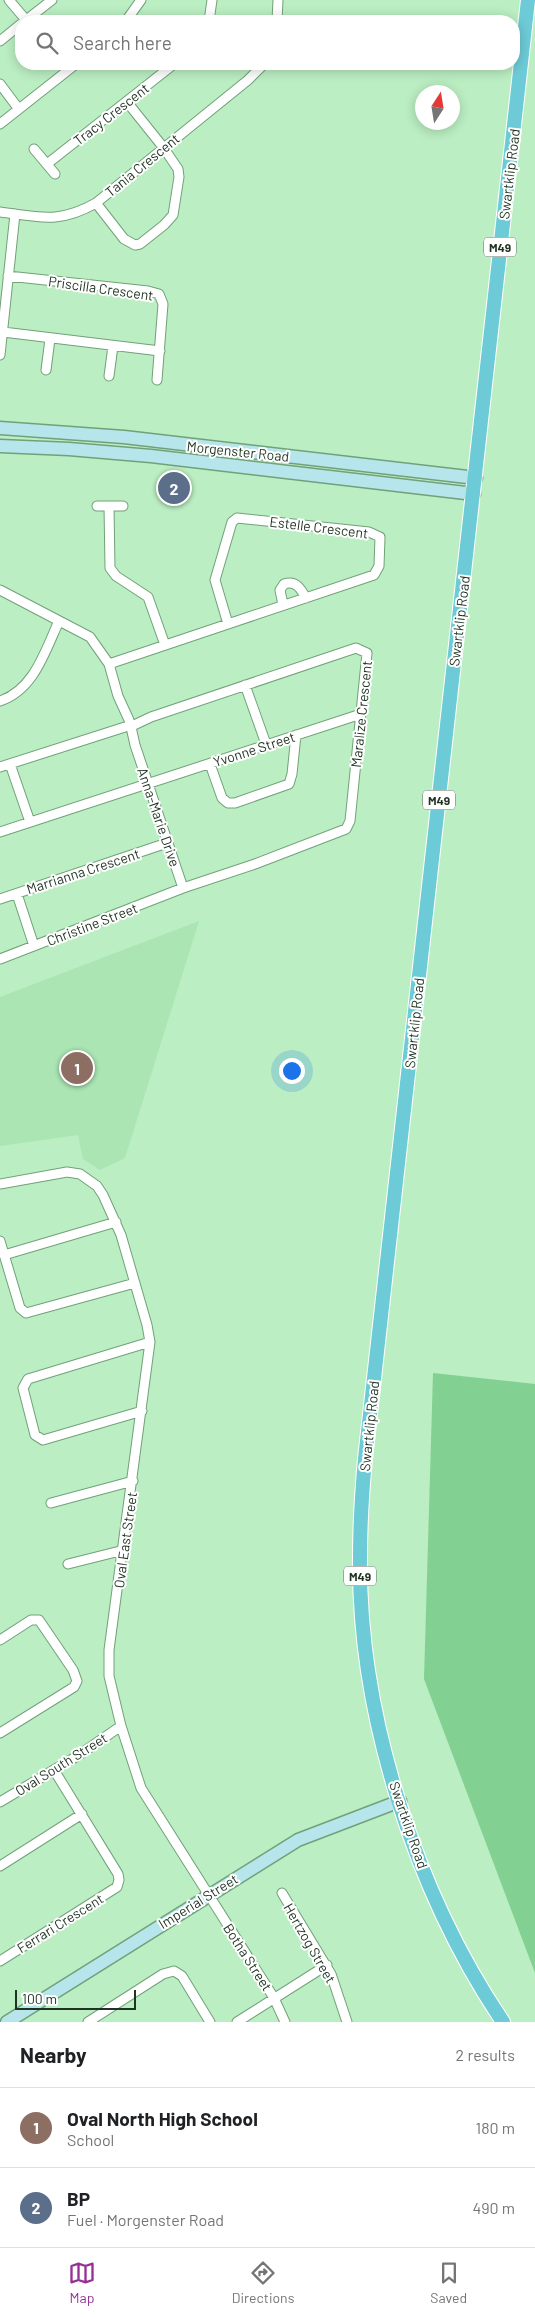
<!DOCTYPE html>
<html lang="en">
<head>
<meta charset="utf-8">
<style>
  body { margin:0; font-family:Barlow,sans-serif; background:#f6f6f6; color:#202124 }
  .compass { position:absolute; left:415px; top:85px; width:45px; height:45px; border-radius:50%; background:#fff; box-shadow:0 2px 12px #0003; rotate:12deg }
  .scale { position:absolute; left:15px; bottom:12px; width:121px; box-sizing:border-box; padding-left:5px; border:2px solid #1f3322; border-top:0; font-size:14px; line-height:18px; white-space:nowrap; color:#1f3322; -webkit-text-stroke:4px #fff; paint-order:stroke }
  .you { position:absolute; left:291px; top:1070px; width:18px; height:18px; margin:-12px; border:4px solid #fff; border-radius:50%; background:#1a73e8; box-shadow:0 0 0 8px #1a73e833 }
  .badge { display:grid; place-items:center; width:32px; height:32px; border-radius:50%; background:#973094; color:#fff; font-size:16px; font-weight:700 }
  .pin { position:absolute; translate:-50% -50%; border:2px solid #fff; box-shadow:0 1px 5px #0006 }
  .list { margin:0; padding:0; list-style:none }
  h2 { display:flex; justify-content:space-between; align-items:center; height:65px; margin:0; padding:0 20px; font-size:21px }
  h2 small { font-size:16px; font-weight:400; color:#757577 }
  .list li { display:grid; grid-template-columns:32px 1fr auto; gap:15px; align-items:center; box-sizing:border-box; height:80px; padding:0 20px; border-top:1px solid #e0e0e0 }
  .list b { display:block; font-size:19px; white-space:nowrap }
  .list p { margin:0; font-size:16px; white-space:nowrap; color:#757577 }
  .list em { font-size:16px; font-style:normal; color:#757577 }
  .icon { flex:none; width:28px; height:28px; fill:none; stroke:currentColor; stroke-width:2; stroke-linecap:round; stroke-linejoin:round }
  .map { position:relative; flex:none; width:535px; height:2022px; overflow:hidden }
  .search { position:absolute; background:#fff; box-shadow:0 2px 12px #0003; left:15px; right:15px; top:15px; height:55px; display:flex; align-items:center; gap:12px; box-sizing:border-box; padding:0 18px; border-radius:20px; color:#757577; font-size:19px }
  .sheet { height:225px; background:#fff }
  nav { display:flex; justify-content:space-around; align-items:center; box-sizing:border-box; height:70px; border-top:1px solid #e0e0e0; background:#fff; font-size:14px; color:#757577 }
  nav a { display:grid; justify-items:center; gap:2px }
  nav .on { color:#973094 }
  .map>svg:first-child { display:block }
  .built { fill:#abe5b4 }
  .green { fill:#83d192 }
  .lines { fill:none; stroke-linecap:round; stroke-linejoin:round }
  .street-casing { stroke:#71a179; stroke-width:11 }
  .secondary-casing { stroke:#71a179; stroke-width:15 }
  .primary-casing { stroke:#fff; stroke-width:16 }
  .street { stroke:#fff; stroke-width:9 }
  .secondary { stroke:#b6e5eb; stroke-width:12 }
  .primary { stroke:#6dcbd7; stroke-width:14 }
  .labels { text-anchor:middle; dominant-baseline:central; stroke-width:4; stroke-linejoin:round; paint-order:stroke }
  .shield { fill:#fff; stroke:#627064; stroke-width:1 }
  .shield-label { font-size:12px; font-weight:bold; fill:#1f3322 }
  .street-label { font-size:14px; fill:#1f3322; stroke:#fff }
</style>
</head>
<body>
<div class="map">
<svg width="535" height="2022" viewBox="0 0 535 2022">
  <rect width="100%" height="100%" fill="#bbeec2"/>
  <path class="built" d="M199,921L125,1158L100,1170L83,1159L78,1135L0,1146V997Z"/>
  <path class="green" d="M433,1373L535,1384V1973L424,1679Z"/>
  <g class="lines">
    <g class="street-casing">
      <path id="street" d="M9,0L26,20
        M25,21L52,0
        M126,21L141,0
        M209,21L212,0
        M277,21L278,0
        M0,41L21,24
        M0,84L18,108
        M0,124L76,64
        M34,149L55,174
        M47,164L174,64
        M96,203L124,239L135,245L140,244L164,225L173,215L179,177L178,169L163,147L127,102
        M0,212C40,217 59,224 96,203L248,80L264,64
        M8,276L148,291L159,294L163,304L157,380
        M3,332L160,351
        M0,355L15,214
        M46,370L50,339
        M109,376L113,346
        M97,506H123
        M109,506L110,568L116,576L148,597L165,645
        M0,590L90,637L109,664L118,696L129,720
        M283,605L280,590L284,584C296,580 301,589 306,598
        M109,664L228,624L215,580L232,522L237,518L369,532L380,537L379,566L374,575L228,624
        M245,685L266,744
        M0,701C34,690 45,651 59,621
        M131,727L135,745L183,888
        M10,764L30,822
        M210,764L222,798L228,803H235L289,784L292,774L296,735
        M0,767L125,727
        M0,832L361,714
        M17,894L34,946
        M0,899L167,843
        M0,959L183,888L255,864L346,829L350,821L367,653L356,648L151,717L132,726
        M0,1184L67,1172L80,1174L97,1186L103,1195L121,1235L147,1325L150,1342L109,1650V1676L121,1726L141,1788L274,1998L285,2022
        M0,1241L20,1308L26,1313L135,1283
        M4,1255L116,1222
        M142,1411L43,1440L35,1435L23,1388L28,1379L150,1342
        M51,1503L133,1481
        M68,1564L124,1550
        M0,1640L31,1620H39L73,1670L77,1681L74,1687L0,1733
        M0,1802L79,1755L121,1726
        M0,1866L82,1814
        M282,1893L331,1974L347,2022
        M0,1961L117,1887L119,1880L118,1874L54,1770
        M88,2022L163,1974L174,1971L182,1976L210,2022
        M237,2022L327,1965"/>
    </g>
    <g class="secondary-casing">
      <path id="secondary" d="M0,428L124,437L476,478
        M0,446L69,449L151,456L474,494
        M7,2022L298,1840L400,1801"/>
    </g>
    <g class="primary-casing">
      <path id="primary" d="M503,2022C416,1893 358,1714 360,1557C360,1525 362,1492 365,1459L528,0"/>
    </g>
    <use href="#street" class="street"/>
    <use href="#secondary" class="secondary"/>
    <use href="#primary" class="primary"/>
  </g>
  <g class="labels">
    <g class="shield">
      <rect x="484" y="237.5" width="32" height="19" rx="4"/>
      <rect x="423" y="790.5" width="32" height="19" rx="4"/>
      <rect x="344" y="1566.5" width="32" height="19" rx="4"/>
    </g>
    <g class="shield-label">
      <text x="500" y="247">M49</text>
      <text x="439" y="800">M49</text>
      <text x="360" y="1576">M49</text>
    </g>
    <g class="street-label">
      <text transform="translate(111 114) rotate(-38)">Tracy Crescent</text>
      <text transform="translate(142 165) rotate(-39)">Tania Crescent</text>
      <text transform="translate(509 174) rotate(-83)">Swartklip Road</text>
      <text transform="translate(101 288) rotate(8)">Priscilla Crescent</text>
      <text transform="translate(238 451) rotate(6)">Morgenster Road</text>
      <text transform="translate(319 527) rotate(7)">Estelle Crescent</text>
      <text transform="translate(459 621) rotate(-83)">Swartklip Road</text>
      <text transform="translate(361 714) rotate(-84)">Maralize Crescent</text>
      <text transform="translate(254 749) rotate(-18)">Yvonne Street</text>
      <text transform="translate(159 817) rotate(71)">Anna-Marie Drive</text>
      <text transform="translate(83 871) rotate(-18)">Marrianna Crescent</text>
      <text transform="translate(92 924) rotate(-21)">Christine Street</text>
      <text transform="translate(414 1023) rotate(-84)">Swartklip Road</text>
      <text transform="translate(369 1426) rotate(-84)">Swartklip Road</text>
      <text transform="translate(125 1540) rotate(-82)">Oval East Street</text>
      <text transform="translate(61 1764) rotate(-32)">Oval South Street</text>
      <text transform="translate(409 1825) rotate(71)">Swartklip Road</text>
      <text transform="translate(198 1901) rotate(-32)">Imperial Street</text>
      <text transform="translate(60 1923) rotate(-32)">Ferrari Crescent</text>
      <text transform="translate(310 1943) rotate(60)">Hertzog Street</text>
      <text transform="translate(248 1957) rotate(57)">Botha Street</text>
    </g>
  </g>
</svg>
<svg class="compass" viewBox="-18 -18 36 36"><path d="M0-13l5 13h-10z" fill="#e53935"/><path d="M0 13l5-13h-10z" fill="#757577"/></svg>
<div class="scale">100 m</div>
<div class="you"></div>
<div class="pin badge" style="left:77px;top:1068px;background:#8d6e63">1</div>
<div class="pin badge" style="left:174px;top:488px;background:#5c6f8a">2</div>
<div class="search"><svg class="icon" aria-label="search" viewBox="0 0 24 24"><circle cx="10" cy="10" r="6"/><path d="M15 15l6 6"/></svg>Search here</div>
</div>
<section class="sheet">
<h2>Nearby<small>2 results</small></h2>
<ul class="list">
<li><span class="badge" style="background:#8d6e63">1</span><div><b>Oval North High School</b><p>School</p></div><em>180 m</em></li>
<li><span class="badge" style="background:#5c6f8a">2</span><div><b>BP</b><p>Fuel · Morgenster Road</p></div><em>490 m</em></li>
</ul>
</section>
<nav>
<a class="on"><svg class="icon" aria-label="map" viewBox="0 0 24 24"><path d="M3 6l6-2 6 2 6-2v14l-6 2-6-2-6 2zM9 4v14M15 6v14"/></svg>Map</a>
<a><svg class="icon" aria-label="directions" viewBox="0 0 24 24"><path d="M12 3l9 9-9 9-9-9zM9 14v-3h6M13 9l2 2-2 2"/></svg>Directions</a>
<a><svg class="icon" aria-label="saved" viewBox="0 0 24 24"><path d="M7 4h10v16l-5-4-5 4z"/></svg>Saved</a>
</nav>
</body>
</html>
